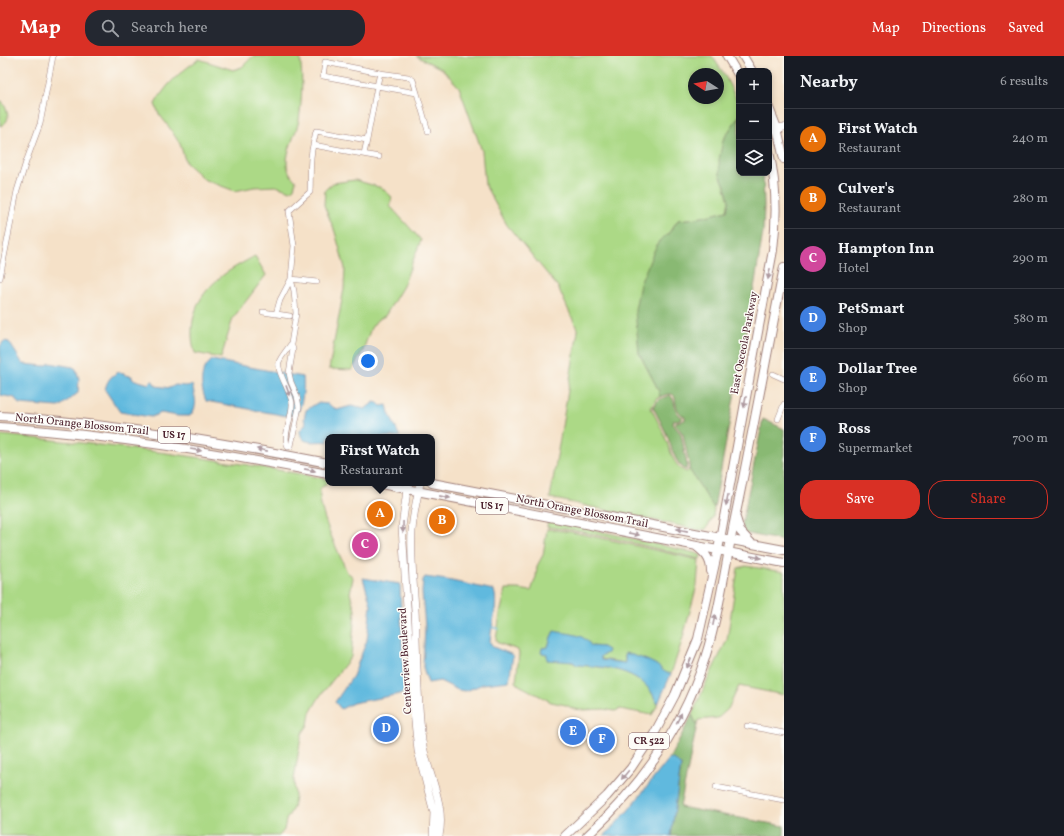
<!DOCTYPE html>
<html lang="en">
<head>
<meta charset="utf-8">
<style>
  body { margin:0; font-family:Vollkorn,serif; background:#242831; color:#f1f3f6 }
  .controls { position:absolute; right:12px; top:12px; display:grid; overflow:hidden; border-radius:8px; box-shadow:0 2px 6px #0003 }
  .controls button { width:36px; height:36px; display:grid; place-items:center; padding:0; border:0; border-bottom:1px solid #363941; background:#171b24; color:#f1f3f6; font:20px sans-serif }
  .compass { position:absolute; left:688px; top:12px; width:36px; height:36px; border-radius:50%; background:#171b24; box-shadow:0 2px 6px #0003; rotate:281deg }
  .you { position:absolute; left:368px; top:305px; width:14px; height:14px; margin:-10px; border:3px solid #fff; border-radius:50%; background:#1a73e8; box-shadow:0 0 0 6px #1a73e833 }
  .badge { display:grid; place-items:center; width:26px; height:26px; border-radius:50%; background:#d93025; color:#fff; font-size:13px; font-weight:700 }
  .pin { position:absolute; translate:-50% -50%; border:2px solid #fff; box-shadow:0 1px 4px #0006 }
  .popup { position:absolute; left:325px; top:378px; width:110px; height:52px; box-sizing:border-box; display:grid; place-content:center; border-radius:8px; background:#171b24; filter:drop-shadow(0 1px 3px #0005); font-size:13px; white-space:nowrap; color:#9ea1a6 }
  .popup b { font-size:15px; color:#f1f3f6 }
  .popup::after { content:''; position:absolute; left:50%; top:100%; margin-left:-8px; border:8px solid transparent; border-top-color:#171b24 }
  .list { margin:0; padding:0; list-style:none }
  h2 { display:flex; justify-content:space-between; align-items:center; height:52px; margin:0; padding:0 16px; font-size:17px }
  h2 small { font-size:13px; font-weight:400; color:#9ea1a6 }
  .list li { display:grid; grid-template-columns:26px 1fr auto; gap:12px; align-items:center; box-sizing:border-box; height:60px; padding:0 16px; border-top:1px solid #363941 }
  .list b { display:block; font-size:15px; white-space:nowrap }
  .list p { margin:0; font-size:13px; white-space:nowrap; color:#9ea1a6 }
  .list em { font-size:13px; font-style:normal; color:#9ea1a6 }
  .actions { display:flex; gap:8px; padding:12px 16px }
  .actions a { flex:1; padding:9px 0; border:1px solid #d93025; border-radius:16px; text-align:center; font-size:14px; color:#d93025 }
  .actions .main { background:#d93025; color:#fff }
  .icon { flex:none; width:22px; height:22px; fill:none; stroke:currentColor; stroke-width:2; stroke-linecap:round; stroke-linejoin:round }
  .map { position:relative; flex:none; width:784px; height:780px; overflow:hidden }
  header { display:flex; align-items:center; gap:24px; box-sizing:border-box; height:56px; padding:0 20px; background:#d93025; color:#fff }
  header strong { font-size:19px }
  nav { display:flex; gap:22px; margin-inline-start:auto; font-size:14px }
  .search { width:280px; height:36px; background:#242831; display:flex; align-items:center; gap:10px; box-sizing:border-box; padding:0 14px; border-radius:16px; color:#9ea1a6; font-size:15px }
  main { display:flex }
  aside { flex:1; background:#171b24 }
  .map>svg:first-child { display:block }
  .green { fill:#acd986; stroke:#7b7c58; fill-rule:evenodd }
  .forest { fill:#89b973; stroke:#6a6c4f }
  .water { fill:#61b9de; stroke:#566c84 }
  .lines { fill:none; stroke-linecap:round; stroke-linejoin:round }
  .stream { stroke:#61b9de; stroke-width:1.5 }
  .street-casing { stroke:#a0807a; stroke-width:6 }
  .secondary-casing { stroke:#a0807a; stroke-width:8 }
  .primary-casing { stroke:#a0807a; stroke-width:10 }
  .street { stroke:#fff; stroke-width:5 }
  .secondary { stroke:#fff; stroke-width:7 }
  .primary { stroke:#fff; stroke-width:8 }
  .oneway { fill:#ae9aa0 }
  .labels { text-anchor:middle; dominant-baseline:central; stroke-width:3; stroke-linejoin:round; paint-order:stroke }
  .shield { fill:#fdfcf7; stroke:#806168; stroke-width:1 }
  .shield-label { font-size:10px; font-weight:bold; fill:#4a1f2b }
  .street-label { font-size:11px; fill:#4a1f2b; stroke:#fdfcf7 }
</style>
</head>
<body>
<header>
<strong>Map</strong>
<div class="search"><svg class="icon" aria-label="search" viewBox="0 0 24 24"><circle cx="10" cy="10" r="6"/><path d="M15 15l6 6"/></svg>Search here</div>
<nav><a>Map</a><a>Directions</a><a>Saved</a></nav>
</header>
<main>
<div class="map">
<svg width="784" height="780" viewBox="0 0 784 780">
  <rect width="100%" height="100%" fill="#fdfcf7"/>
  <filter id="ink" filterUnits="userSpaceOnUse"><feTurbulence type="fractalNoise" baseFrequency=".025" numOctaves="2"/><feDisplacementMap in="SourceGraphic" scale="8" xChannelSelector="R" yChannelSelector="G"/><feConvolveMatrix kernelMatrix="1 2 1 2 8 2 1 2 1" color-interpolation-filters="sRGB"/></filter>
  <filter id="wash" filterUnits="userSpaceOnUse"><feTurbulence type="fractalNoise" baseFrequency=".012" numOctaves="4" result="noise"/><feDisplacementMap in="SourceGraphic" scale="16" xChannelSelector="R" yChannelSelector="G"/><feGaussianBlur stdDeviation="0.9" result="paint"/><feColorMatrix in="noise" values="0 0 0 0 0 0 0 0 0 0 0 0 0 0 0 0 0 1.4 0 .05"/><feComposite in="paint" operator="in"/></filter>
  <g filter="url(#wash)">
    <rect width="100%" height="100%" fill="#f5e1c8"/>
    <path class="green" d="M253,0H300C303,21 302,44 299,64C296,79 286,94 287,109C288,116 292,121 296,125L294,132L290,135L276,130L254,131L235,135L205,124L186,107L180,88L169,71L159,58L155,48C167,27 179,17 199,3L233,14L242,11Z
      M416,0H712L724,18L739,48V60L723,84L720,118L725,130L729,145L727,155L698,162L678,164L668,178L659,185L639,297L658,333L660,341L656,343L651,352C656,362 661,371 665,381C671,394 672,409 686,416L688,415L689,413L714,452L713,461L706,473L699,474L550,442L578,275L558,231L507,169L485,129L482,95L459,31L442,13ZM694,18H718V42H694Z
      M0,45H2C7,54 13,65 0,70Z
      M355,124L382,132L392,141L390,150L421,184L403,230L385,260L377,264L371,272L363,294L352,314L329,313L344,233L345,212L335,176L324,149L325,134L333,127Z
      M255,200L266,219L233,262L221,302L195,297C188,275 193,248 210,231C222,217 239,209 255,200Z
      M1,379C111,389 219,402 327,423L326,429L320,432C317,455 338,494 347,516L352,520L353,522L350,537L355,554L351,601L320,640L310,657L308,669L302,678L300,687L294,723L295,742L293,752L286,764L284,774L279,780H0V381Z
      M548,463L695,497L701,499L700,503L616,483L572,474L547,471Z
      M547,473L572,476L615,485L699,504L697,529L682,585L671,618L665,617L656,609L625,598V607L601,603L603,591L591,590L582,581L554,576L551,581L548,591L542,592C551,604 565,601 577,609C603,611 632,612 650,634C653,638 655,644 658,648L652,659L620,653L615,655L603,653L583,654L574,653L566,649L551,646L519,629L516,626L519,598L518,594L498,587L496,584L500,558L506,533H518L531,535L536,521L537,510L543,499Z
      M746,510L784,516V639L739,630L728,653L718,662L698,664L697,669L692,659L705,629L727,584L738,512Z"/>
    <path class="forest" d="M739,60V117H763L764,149L763,176L755,226L714,452L689,413V408L683,378L675,368L676,366L685,364V361C684,360 681,359 680,357C671,348 682,331 660,341L658,333L639,297L635,254L640,228L654,195L659,185L668,178L678,164L698,162L727,155L729,145L725,130L720,118L719,104L723,84Z
      M670,339C678,347 671,354 683,362L679,364H674L673,368L681,378L687,409L686,414C674,407 672,391 667,379C663,370 658,361 653,351L658,344Z
      M763,363L784,373V485L744,477L742,468Z
      M692,659L697,669L680,751L784,770V780H671L681,710L669,703Z"/>
    <path class="water" d="M4,285L9,286L23,308L45,310L50,307L73,311L76,313L79,323L78,337L59,351L19,348L15,342L0,339V290Z
      M212,304L303,321C304,331 303,345 299,354C297,357 294,359 292,361L206,345C200,330 199,315 212,304Z
      M119,316L124,317L125,319L132,320V323L149,328L152,324L156,330L170,332L175,329L185,330L192,329C195,342 199,349 190,360H178L161,357L151,361L120,356L105,334C107,325 110,320 119,316Z
      M374,346L378,347L381,350L387,349L389,357L400,381H328V386C317,384 300,391 300,374L306,368L304,363L306,354L317,347L328,348L337,354L351,350L365,353Z
      M425,521L447,524L494,534C499,549 491,570 490,586L493,591L513,599L509,625L483,628L466,635L458,634L440,625L428,627L423,611L425,571L422,536L423,524Z
      M363,522L400,528L404,636L400,638L353,647L341,653L335,646L353,620L367,584L371,549Z
      M554,575C567,578 585,577 591,590L603,591L608,594L607,597L601,600V604L625,607V597C636,600 646,603 655,608C662,612 662,616 671,618L658,648C655,644 653,638 650,634C632,612 603,611 577,609L573,606L547,604V598L541,597L542,592L548,591L551,581Z
      M669,703H674L681,710L671,780H604L626,757Z"/>
    <g class="lines">
      <path class="stream" d="M491,571L499,573"/>
    </g>
  </g>
  <g filter="url(#ink)">
    <g class="lines">
      <g class="street-casing">
        <path id="street" d="M380,17L325,6L323,20L377,30L380,17L408,21L413,24L417,37
          M367,84L377,30L417,37L428,75
          M313,89L316,75L367,84L364,98
          M0,222L17,135L26,106L40,68L53,0
          M263,256L290,260
          M276,258L280,244L291,223L317,226
          M773,318L784,323
          M778,363L784,348
          M288,391L291,390L299,351L297,340L291,326L289,317L293,293L291,288L296,257L294,235L291,223L294,190L289,155L310,136C311,120 309,104 313,89L379,101
          M288,391C282,381 293,359 292,347C291,336 276,315 279,306C280,302 289,291 291,288
          M747,670L784,677
          M716,731L784,744"/>
      </g>
      <g class="secondary-casing">
        <path id="secondary" d="M769,74L784,71
          M408,427L402,471L413,646L418,695L434,757L433,780
          M420,427C417,443 413,459 412,475C410,510 416,546 416,582C417,616 418,651 422,685C427,717 446,747 439,780"/>
      </g>
      <g class="primary-casing">
        <path id="primary" d="M727,0L739,20
          M743,0L752,15
          M769,52L777,72L784,103
          M0,360C110,367 219,386 328,407
          M0,371C112,379 218,397 328,418
          M376,427L784,507
          M432,427L784,494
          M736,462L740,475L751,487
          M696,490C705,497 711,503 711,515
          M565,780L607,740L631,712L643,694L654,678L675,639L698,583L718,494L773,194C777,162 777,129 769,96
          M587,780C640,731 683,672 705,602C720,555 726,505 736,457C753,375 768,293 784,211"/>
      </g>
      <use href="#street" class="street"/>
      <use href="#secondary" class="secondary"/>
      <use href="#primary" class="primary"/>
    </g>
    <defs><path id="oneway-solid" d="M-6-.8H1V-3.2L6.5 0L1 3.2V.8H-6Z"/></defs>
    <g class="oneway">
      <use href="#oneway-solid" transform="translate(769 218) rotate(101)"/>
      <use href="#oneway-solid" transform="translate(288 335) rotate(70)"/>
      <use href="#oneway-solid" transform="translate(745 346) rotate(101)"/>
      <use href="#oneway-solid" transform="translate(196 394) rotate(9)"/>
      <use href="#oneway-solid" transform="translate(262 394) rotate(-169)"/>
      <use href="#oneway-solid" transform="translate(310 414) rotate(11)"/>
      <use href="#oneway-solid" transform="translate(445 441) rotate(11)"/>
      <use href="#oneway-solid" transform="translate(727 444) rotate(101)"/>
      <use href="#oneway-solid" transform="translate(403 471) rotate(91)"/>
      <use href="#oneway-solid" transform="translate(682 474) rotate(-169)"/>
      <use href="#oneway-solid" transform="translate(634 478) rotate(11)"/>
      <use href="#oneway-solid" transform="translate(756 501) rotate(11)"/>
      <use href="#oneway-solid" transform="translate(714 564) rotate(-78)"/>
      <use href="#oneway-solid" transform="translate(689 607) rotate(113)"/>
      <use href="#oneway-solid" transform="translate(679 662) rotate(-63)"/>
      <use href="#oneway-solid" transform="translate(625 719) rotate(129)"/>
    </g>
  </g>
  <g class="labels">
    <g class="shield">
      <rect x="158" y="371" width="32" height="16" rx="3"/>
      <rect x="476" y="442" width="32" height="16" rx="3"/>
      <rect x="629" y="677" width="40" height="16" rx="3"/>
    </g>
    <g class="shield-label">
      <text x="174" y="379">US 17</text>
      <text x="492" y="450">US 17</text>
      <text x="649" y="685">CR 522</text>
    </g>
    <g class="street-label">
      <text transform="translate(745 287) rotate(-79)">East Osceola Parkway</text>
      <text transform="translate(82 369) rotate(6)">North Orange Blossom Trail</text>
      <text transform="translate(582 456) rotate(11)">North Orange Blossom Trail</text>
      <text transform="translate(406 605) rotate(-93)">Centerview Boulevard</text>
    </g>
  </g>
</svg>
<div class="controls">
<button>+</button>
<button>−</button>
<button><svg class="icon" aria-label="layers" viewBox="0 0 24 24"><path d="M12 4l9 5-9 5-9-5zM3 14l9 5 9-5"/></svg></button>
</div>
<svg class="compass" viewBox="-18 -18 36 36"><path d="M0-13l5 13h-10z" fill="#e53935"/><path d="M0 13l5-13h-10z" fill="#9ea1a6"/></svg>
<div class="you"></div>
<div class="pin badge" style="left:380px;top:458px;background:#e8710a">A</div>
<div class="popup"><b>First Watch</b>Restaurant</div>
<div class="pin badge" style="left:442px;top:465px;background:#e8710a">B</div>
<div class="pin badge" style="left:365px;top:489px;background:#d1479c">C</div>
<div class="pin badge" style="left:386px;top:673px;background:#3f7fe0">D</div>
<div class="pin badge" style="left:573px;top:676px;background:#3f7fe0">E</div>
<div class="pin badge" style="left:602px;top:684px;background:#3f7fe0">F</div>
</div>
<aside>
<h2>Nearby<small>6 results</small></h2>
<ul class="list">
<li><span class="badge" style="background:#e8710a">A</span><div><b>First Watch</b><p>Restaurant</p></div><em>240 m</em></li>
<li><span class="badge" style="background:#e8710a">B</span><div><b>Culver's</b><p>Restaurant</p></div><em>280 m</em></li>
<li><span class="badge" style="background:#d1479c">C</span><div><b>Hampton Inn</b><p>Hotel</p></div><em>290 m</em></li>
<li><span class="badge" style="background:#3f7fe0">D</span><div><b>PetSmart</b><p>Shop</p></div><em>580 m</em></li>
<li><span class="badge" style="background:#3f7fe0">E</span><div><b>Dollar Tree</b><p>Shop</p></div><em>660 m</em></li>
<li><span class="badge" style="background:#3f7fe0">F</span><div><b>Ross</b><p>Supermarket</p></div><em>700 m</em></li>
</ul>
<div class="actions"><a class="main">Save</a><a>Share</a></div>
</aside>
</main>
</body>
</html>
